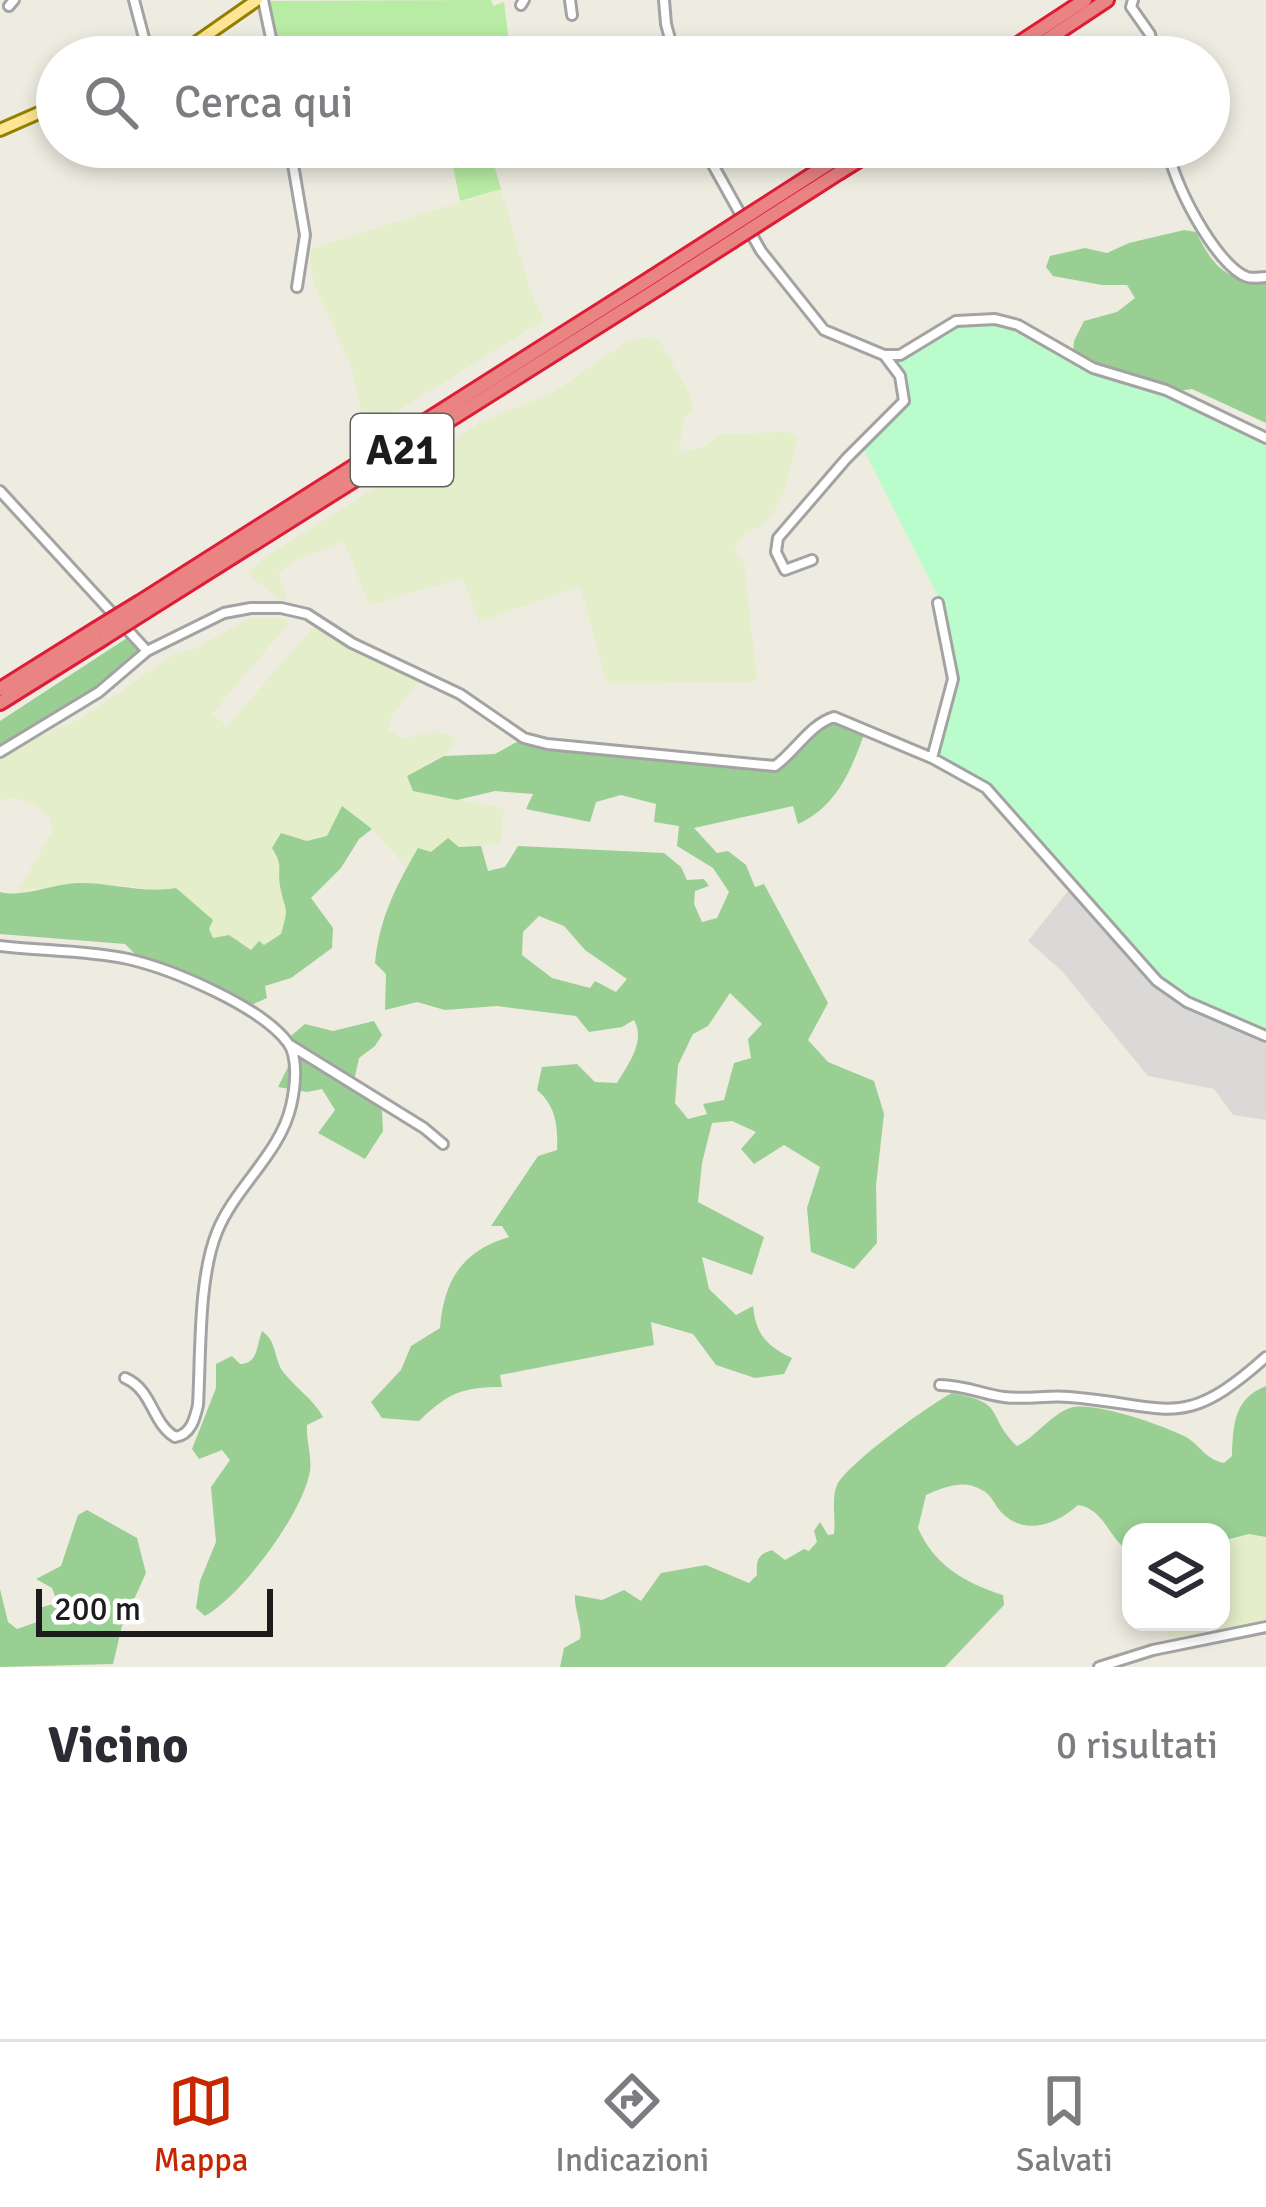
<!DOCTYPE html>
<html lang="it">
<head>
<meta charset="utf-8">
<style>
  body { margin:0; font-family:Signika,sans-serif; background:#f2f2f3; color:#2b2b33 }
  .controls { position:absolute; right:36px; bottom:36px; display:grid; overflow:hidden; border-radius:24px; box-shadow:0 6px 18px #0003 }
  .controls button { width:108px; height:108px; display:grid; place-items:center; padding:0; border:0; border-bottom:3px solid #e1e1e2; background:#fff; color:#2b2b33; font:60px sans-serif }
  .scale { position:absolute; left:36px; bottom:30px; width:237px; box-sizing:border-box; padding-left:12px; border:6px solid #1c1c1c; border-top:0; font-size:33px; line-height:42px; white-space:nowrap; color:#1c1c1c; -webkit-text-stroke:9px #fff; paint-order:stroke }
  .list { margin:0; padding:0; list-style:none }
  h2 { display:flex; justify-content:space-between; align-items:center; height:156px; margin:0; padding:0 48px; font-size:51px }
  h2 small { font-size:39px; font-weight:400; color:#7c7c81 }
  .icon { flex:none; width:66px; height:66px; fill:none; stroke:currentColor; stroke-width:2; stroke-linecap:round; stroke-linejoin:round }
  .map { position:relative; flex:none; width:1266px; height:1667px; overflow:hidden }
  .search { position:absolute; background:#fff; box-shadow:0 6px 18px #0003; left:36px; right:36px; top:36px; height:132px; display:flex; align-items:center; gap:30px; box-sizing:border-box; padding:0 42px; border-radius:66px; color:#7c7c81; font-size:45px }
  .sheet { height:372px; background:#fff }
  nav { display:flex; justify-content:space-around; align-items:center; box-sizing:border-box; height:168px; border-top:3px solid #e1e1e2; background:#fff; font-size:33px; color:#7c7c81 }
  nav a { display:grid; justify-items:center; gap:6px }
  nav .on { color:#c72700 }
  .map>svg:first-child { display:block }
  .residential { fill:#dad9d8 }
  .farmland { fill:#e4eeca }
  .grass { fill:#b8eba3 }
  .forest { fill:#99cf93; fill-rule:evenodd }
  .park { fill:#bafccc }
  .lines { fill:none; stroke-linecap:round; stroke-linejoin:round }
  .minor-casing { stroke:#a3a3a3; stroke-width:14 }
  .major-casing { stroke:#937f00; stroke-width:16 }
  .highway-casing { stroke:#de1c38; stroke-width:18 }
  .minor { stroke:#fff; stroke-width:8 }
  .major { stroke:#ffe694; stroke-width:10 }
  .highway { stroke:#ea8483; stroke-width:12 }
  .highway-bridge-casing { stroke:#de1c38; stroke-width:18; stroke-linecap:butt }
  .highway-bridge { stroke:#ea8483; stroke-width:12 }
  .labels { text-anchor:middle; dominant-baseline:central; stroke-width:9; stroke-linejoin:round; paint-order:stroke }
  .shield { fill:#fff; stroke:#606060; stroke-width:3 }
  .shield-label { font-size:42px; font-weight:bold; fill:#1c1c1c }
</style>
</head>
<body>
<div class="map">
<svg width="1266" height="1667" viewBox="0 0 1266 1667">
  <rect width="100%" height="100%" fill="#eeece0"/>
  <path class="residential" d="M1088,866L1184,943L1167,996L1266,1044V1120L1233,1115L1214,1089L1148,1076L1061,970L1028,941Z"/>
  <path class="farmland" d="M501,189L530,290L544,320L365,431L351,365L314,285L308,250Z
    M646,337L660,341L690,395L693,407L684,419L678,453L705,446L721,434L788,432L798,437L785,489L773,514L760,527L744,534L734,550L744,563L757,681L607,684L580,586L479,622L463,578L369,605L344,541L293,562L278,573L286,596L283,602L246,573L268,555L483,421L556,391L627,341Z
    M281,617L289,623L212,714L227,726L314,626L421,679L390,718L388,729L402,739L436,731L458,739L444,756L427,762L413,791L504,808L500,843L431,852L418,849L406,867L372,829L342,807L327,836L307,841L282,865L280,885L289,906L282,934L251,951L213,938L176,888L158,891L130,886L29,889L15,896L52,832L51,820L37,806L13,797L0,801V760L29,741L82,718L176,653L192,650L249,619Z
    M1249,1534L1266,1537V1622L1168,1638L1166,1622H1221V1541Z"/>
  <path class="grass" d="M491,0L493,6L504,2L511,57H426L419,36L382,57H326L320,45L297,57H280L268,1Z
    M449,147H535L492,158L501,189L460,201Z"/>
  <path class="forest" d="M1184,230L1196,232C1214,268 1225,279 1266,284V423L1192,389L1179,391L1173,401L1072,365L1074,341L1084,321L1117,312L1135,298L1127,285H1102L1053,276L1046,267L1050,256L1085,248L1107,253L1129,243Z
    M133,634L147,651L99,692L0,752V721Z
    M834,717L866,729C852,768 838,806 798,824L793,806L694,828L717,853L728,851L746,865L755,887L764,884L828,1003L808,1040L828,1062L874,1081L884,1114L876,1185L877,1243L854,1269L811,1252L807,1208L820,1167L784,1145L754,1164L741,1149L756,1132L732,1121L712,1123L702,1163L698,1202L764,1237L752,1275L702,1257L709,1289L736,1315L753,1306C756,1334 766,1346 792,1358L784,1374L755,1378L716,1365L693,1334L651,1322L654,1345L500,1375L502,1387C462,1387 448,1393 419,1421L382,1418L371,1402L401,1370L411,1346L440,1328C444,1280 462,1251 509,1237L502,1226H491L538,1156L557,1150C558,1126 556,1106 537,1090L542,1067L577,1064L595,1082L617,1083C628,1065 646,1041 634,1020L622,1027L589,1032L576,1016L497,1006L445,1010L417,1002L385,1010L386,974L375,963C379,919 396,886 418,848L431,852L448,838L459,847L481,846L488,871L505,867L518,846L664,853L681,867L687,880L704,879L709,886L695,891L694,904L702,922L717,918L729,892L713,868L677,846L679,826L654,822L656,804L621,795L596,802L590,822L526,809L533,794L495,791L457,800L413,791L407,776L444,756L495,754L524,738L775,766L818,722ZM539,916L564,926L585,950L627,979L616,992L595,981L590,988L552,978L522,955L523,932ZM730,993L762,1024L748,1039L751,1058L734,1063L724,1100L703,1104L707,1114L688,1119L675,1103L678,1065L693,1034L708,1026Z
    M342,806L372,829L359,839L341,868L311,898L333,928L332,948L291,978L265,986L267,998L249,1006L145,964L125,944L0,934V892C23,898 52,884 77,883C110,882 144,894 176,888L213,920L209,929L213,938L229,935L251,950L259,941L264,945L281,934C290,903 285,913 280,886C277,868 284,867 272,848L281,833L307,841L327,836Z
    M374,1021L382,1035L375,1046L359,1058L354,1081L382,1111L383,1131L365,1159L318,1133L335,1110L322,1089L307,1092L278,1087L294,1055L286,1040L305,1024L333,1031Z
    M262,1331C278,1342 273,1359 284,1373C297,1389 314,1400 323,1417L307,1425C306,1440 312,1456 310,1471C303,1513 242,1595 205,1616L196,1608L200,1581L216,1542L211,1487L230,1460L222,1450L199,1459L192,1449L216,1388V1364L232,1356L240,1364C259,1363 256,1346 262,1331Z
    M1266,1386V1537L1249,1534L1221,1541V1532H1131V1553C1108,1539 1105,1509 1078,1505C1057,1524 1025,1537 1001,1512C994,1504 992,1495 982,1490C963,1479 945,1487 926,1495L918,1528C934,1565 965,1583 1003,1595L1004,1605L945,1667H560L564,1648L580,1639C583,1626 574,1610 575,1595L602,1600L624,1590L641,1601L661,1573L706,1565L749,1583L757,1575C756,1559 758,1555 772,1550L785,1560L804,1549L809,1551L817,1542L814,1531L820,1522L828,1535L834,1534C836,1519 831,1499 837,1485C847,1464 929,1405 952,1393C1008,1403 985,1415 1017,1446C1036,1437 1050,1415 1070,1408C1092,1400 1165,1426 1186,1437C1201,1446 1205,1459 1224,1463L1232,1456C1233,1425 1234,1398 1266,1386Z
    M87,1510L137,1538L146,1573L122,1626L113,1664L0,1667V1589L8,1622L17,1629L40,1621L39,1608L53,1604L56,1599L52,1588L36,1579L61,1566L78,1515Z"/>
  <path class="park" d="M966,319L1018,325L1093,368L1142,381L1266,438V1036L1187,1002L1157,981L986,788L932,758L953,679L938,597L862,446L906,402V381L896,362L900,355Z"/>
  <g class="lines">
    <g class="minor-casing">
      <path id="minor" d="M134,0L149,57
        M263,0L275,57
        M570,0L572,15
        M664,0L666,24L675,57
        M1133,0L1131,7L1150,34L1155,57
        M521,5L524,0
        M9,6L14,0
        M394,57L420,43L423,57
        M290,147L305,235L297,287
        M703,147L761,251L824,330L884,355H900L956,321L995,319L1018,325L1093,368L1166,390L1266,438
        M1168,147C1170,178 1216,266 1247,277C1253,279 1260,277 1266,277
        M292,158L392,147
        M0,491L147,651
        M812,560L785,570L776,552L778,538L846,459L904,401L900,376L885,356
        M0,752L99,692L147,651L224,613L251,608H281L307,614L352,643L460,694L524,738L547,744L775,766C796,751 809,725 834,717L932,758L986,788L1157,981L1187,1002L1266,1036
        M932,758L953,679L938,603
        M0,946C42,951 87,950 128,959C172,969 262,1007 288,1043C299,1058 295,1089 291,1106C280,1154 235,1187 217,1232C198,1279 201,1354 198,1405C195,1418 191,1435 175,1437C151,1422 153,1390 125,1378
        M290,1045L424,1128L443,1144
        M940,1385C963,1385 982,1394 1004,1397C1026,1400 1047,1395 1069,1397C1170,1405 1181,1433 1266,1357
        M1099,1667L1153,1650L1266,1627"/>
    </g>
    <g class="major-casing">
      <path id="major" d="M166,57L194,44L257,0
        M0,130L57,105"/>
    </g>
    <g class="highway-casing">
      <path id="highway" d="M998,57L1085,0
        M1021,57L1107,0
        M833,161L856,147
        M840,172L880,147
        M140,602L651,278
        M145,612L659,288
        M0,689L96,629
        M0,703L104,638"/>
    </g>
    <use href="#minor" class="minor"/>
    <use href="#major" class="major"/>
    <use href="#highway" class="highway"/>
    <g class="highway-bridge-casing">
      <path id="highway-bridge" d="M651,278L833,161
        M659,288L840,172
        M96,629L140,602
        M104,638L145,612"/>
    </g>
    <use href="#highway-bridge" class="highway-bridge"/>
  </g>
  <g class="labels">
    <rect class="shield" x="351" y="414" width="102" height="72" rx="9"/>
    <g class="shield-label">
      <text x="402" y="450">A21</text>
    </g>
  </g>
</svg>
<div class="controls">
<button><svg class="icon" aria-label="layers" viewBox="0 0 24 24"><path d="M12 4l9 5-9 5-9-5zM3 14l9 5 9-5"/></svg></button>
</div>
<div class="scale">200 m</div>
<div class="search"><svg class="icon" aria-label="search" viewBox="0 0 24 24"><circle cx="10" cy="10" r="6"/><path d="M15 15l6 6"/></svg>Cerca qui</div>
</div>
<section class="sheet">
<h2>Vicino<small>0 risultati</small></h2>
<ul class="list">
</ul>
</section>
<nav>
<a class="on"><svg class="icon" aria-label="map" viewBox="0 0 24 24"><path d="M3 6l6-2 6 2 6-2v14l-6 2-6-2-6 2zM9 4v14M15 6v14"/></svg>Mappa</a>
<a><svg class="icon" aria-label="directions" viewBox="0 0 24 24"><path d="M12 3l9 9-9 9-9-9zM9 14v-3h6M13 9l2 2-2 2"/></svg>Indicazioni</a>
<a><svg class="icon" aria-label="saved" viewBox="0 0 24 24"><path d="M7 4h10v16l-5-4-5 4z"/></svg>Salvati</a>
</nav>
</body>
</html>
